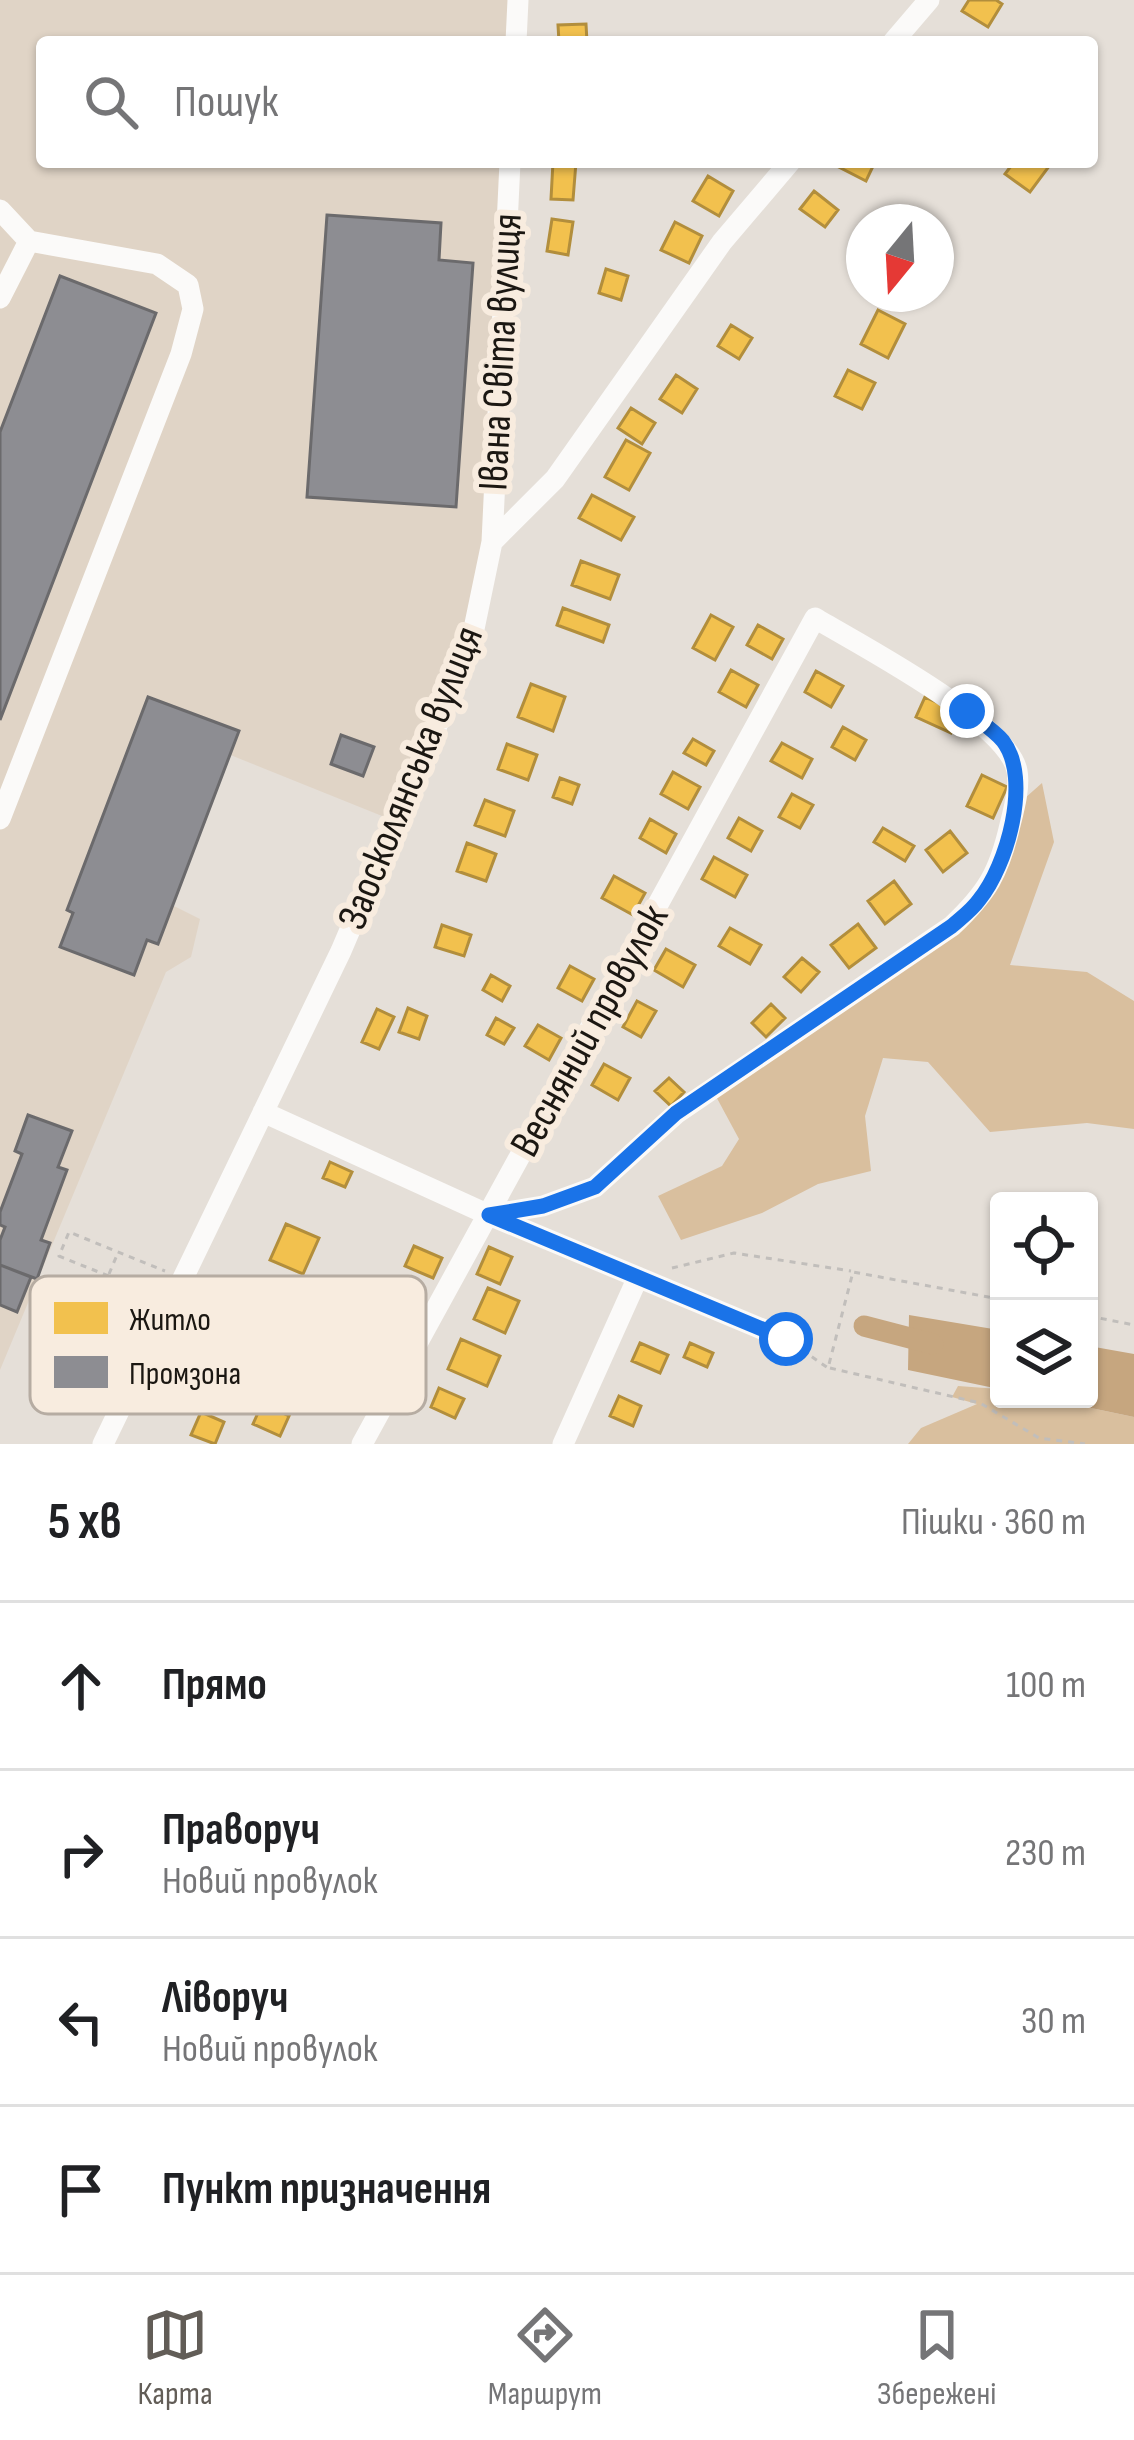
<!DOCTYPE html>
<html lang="uk">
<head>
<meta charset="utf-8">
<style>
  body { margin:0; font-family:"Sofia Sans Condensed",sans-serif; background:#f2f2f2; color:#202124 }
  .controls { position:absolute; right:36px; bottom:36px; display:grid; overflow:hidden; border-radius:12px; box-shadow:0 3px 9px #0004 }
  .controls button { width:108px; height:108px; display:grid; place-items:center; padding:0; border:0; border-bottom:3px solid #e0e0e0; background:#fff; color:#202124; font:60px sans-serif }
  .compass { position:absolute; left:846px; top:204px; width:108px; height:108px; border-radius:50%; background:#fff; box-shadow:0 3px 9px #0004; rotate:198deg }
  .stop { position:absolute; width:36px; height:36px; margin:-27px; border:9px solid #1a73e8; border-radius:50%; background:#fff }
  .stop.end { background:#1a73e8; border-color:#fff; box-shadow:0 3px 12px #0008 }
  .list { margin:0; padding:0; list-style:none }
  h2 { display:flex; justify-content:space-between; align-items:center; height:156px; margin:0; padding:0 48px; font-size:51px }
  h2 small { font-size:39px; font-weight:400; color:#757577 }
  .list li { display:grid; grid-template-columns:78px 1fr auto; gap:36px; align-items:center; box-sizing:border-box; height:168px; padding:0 48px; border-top:3px solid #e0e0e0 }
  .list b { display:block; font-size:45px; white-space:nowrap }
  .list p { margin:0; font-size:39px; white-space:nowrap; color:#757577 }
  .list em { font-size:39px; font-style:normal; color:#757577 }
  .icon { flex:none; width:66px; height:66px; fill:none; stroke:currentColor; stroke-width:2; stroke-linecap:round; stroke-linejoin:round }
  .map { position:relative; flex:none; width:1134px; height:1444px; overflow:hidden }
  .search { position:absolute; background:#fff; box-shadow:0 3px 9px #0004; left:36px; right:36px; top:36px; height:132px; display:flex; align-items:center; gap:30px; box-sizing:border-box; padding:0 42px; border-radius:12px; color:#757577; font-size:45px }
  .sheet { height:828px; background:#fff }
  nav { display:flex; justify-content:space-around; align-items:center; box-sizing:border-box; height:168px; border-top:3px solid #e0e0e0; background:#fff; font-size:33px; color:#757577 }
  nav a { display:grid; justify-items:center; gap:6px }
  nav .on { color:#625d57 }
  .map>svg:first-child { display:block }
  .built { fill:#e0d4c6 }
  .forest { fill:#d9bf9e }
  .water { fill:#c6a67f }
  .homes { fill:#f2c14e; stroke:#b28e3c; stroke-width:3 }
  .industry { fill:#8d8d92; stroke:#6b6a6c; stroke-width:3 }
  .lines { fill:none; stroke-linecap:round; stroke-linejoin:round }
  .canal { stroke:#c6a67f; stroke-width:21 }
  .path { stroke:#c1bebb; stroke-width:3; stroke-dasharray:6 6; stroke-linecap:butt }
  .minor { stroke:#fbfaf9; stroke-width:21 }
  .route { stroke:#1a73e8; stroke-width:15 }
  .labels { text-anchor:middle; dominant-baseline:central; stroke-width:12; stroke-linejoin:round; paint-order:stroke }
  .street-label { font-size:42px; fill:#1b1712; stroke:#f8ecdf }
  .key { fill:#f8ecdf; stroke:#b6aca2; stroke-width:3 }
  .key-label { font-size:33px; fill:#1b1712 }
</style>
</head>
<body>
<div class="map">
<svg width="1134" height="1444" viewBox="0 0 1134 1444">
  <rect width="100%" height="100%" fill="#e5dfd8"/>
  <path class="built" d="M0,0H510L509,42H42V162H505L492,542L470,618L392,820L223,752L166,902L200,919L191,957L166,972L0,1370Z"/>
  <path class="forest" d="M1042,783L1054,842L1010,965L1087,972L1134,1001V1129L1087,1123L990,1132L928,1062L883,1058L865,1116L871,1171L818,1184L762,1213L681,1240L658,1196L722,1166L739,1139L712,1089L952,926L995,872L1015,807Z
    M958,1386L999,1389V1399H1048L1134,1417V1444H908L921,1428L977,1404L952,1397Z"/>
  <path class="water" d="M909,1315L999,1330V1389L908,1370Z
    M1089,1346L1134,1354V1417L1048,1399H1089Z"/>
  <path class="homes" d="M969,0H996L1002,4L988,27L962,11Z
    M586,24L587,42H559L558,25Z
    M553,162H576L573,200L551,199Z
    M839,162H875L866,181L837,166Z
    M1014,162H1045L1050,165L1030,192L1005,174Z
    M708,176L733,191L719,216L693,201Z
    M814,191L838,210L825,227L800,209Z
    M552,219L573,222L568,255L547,251Z
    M675,222L702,236L689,263L661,250Z
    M606,269L628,276L621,300L599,293Z
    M878,310L905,324L888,358L861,344Z
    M731,325L752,338L739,359L718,346Z
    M848,370L875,383L862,409L835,396Z
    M676,375L697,389L682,413L660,399Z
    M631,408L655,423L642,444L618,428Z
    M626,440L650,453L629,490L605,477Z
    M592,495L634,517L621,540L579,518Z
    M581,561L619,575L610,599L572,585Z
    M563,608L609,625L603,642L557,625Z
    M711,615L733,627L715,660L693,648Z
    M758,625L783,639L772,659L747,645Z
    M731,670L758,685L746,707L719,692Z
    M816,671L843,686L831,707L805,692Z
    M531,684L565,697L553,731L518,717Z
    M925,697L960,712L951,733L916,717Z
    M843,727L866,740L855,760L832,747Z
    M693,739L714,751L706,765L684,753Z
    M782,743L812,759L802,778L771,761Z
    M507,744L537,755L528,780L498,769Z
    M673,772L700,787L688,809L661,794Z
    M982,775L1007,787L993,818L967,806Z
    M560,778L579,785L572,804L553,797Z
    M792,794L813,805L800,828L779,817Z
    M485,800L514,811L505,836L475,825Z
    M739,818L762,831L751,851L728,838Z
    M650,819L676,834L666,853L640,838Z
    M883,828L914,846L905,861L874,842Z
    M950,831L967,853L943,872L926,850Z
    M467,843L496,854L486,881L457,871Z
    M714,857L747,875L735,897L702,879Z
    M614,876L645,893L633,915L602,898Z
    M894,881L911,904L885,924L868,901Z
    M858,924L876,948L849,968L831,945Z
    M442,925L471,935L464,956L435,947Z
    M730,928L761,945L750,964L719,946Z
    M666,949L695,965L683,987L654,970Z
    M802,958L819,972L801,992L784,977Z
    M570,966L594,979L582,1001L558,988Z
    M491,975L510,986L502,1001L483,990Z
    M637,1001L656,1011L641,1037L623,1027Z
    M771,1004L785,1018L766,1037L752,1023Z
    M408,1008L427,1016L419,1039L399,1032Z
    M377,1009L394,1017L379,1049L362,1042Z
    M496,1018L514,1028L504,1044L487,1035Z
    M538,1025L561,1038L549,1060L525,1046Z
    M604,1064L630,1078L618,1100L592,1085Z
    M669,1078L684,1092L671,1106L655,1091Z
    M330,1162L352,1172L345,1187L323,1178Z
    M286,1224L319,1238L303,1274L270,1260Z
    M414,1246L442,1258L433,1278L405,1266Z
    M489,1247L512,1257L500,1284L477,1274Z
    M488,1288L519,1301L505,1333L474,1319Z
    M461,1339L500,1356L487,1386L448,1369Z
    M640,1343L668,1355L660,1373L632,1361Z
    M690,1343L713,1353L707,1367L684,1357Z
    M439,1388L464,1399L455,1418L431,1407Z
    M619,1396L641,1406L633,1426L610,1416Z
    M262,1404L289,1416L280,1436L253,1424Z
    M201,1412L224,1422L215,1444L191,1435Z"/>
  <path class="industry" d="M327,215L441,223L439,260L473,263L456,507L307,497Z
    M60,276L156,313L0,720V432Z
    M148,697L239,731L158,944L147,940L134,975L60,947L73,913L67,910Z
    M341,735L374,747L363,776L331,764Z
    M28,1115L72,1131L58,1167L67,1170L41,1240L50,1243L37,1279L0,1265V1240L5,1227L0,1225V1212L22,1154L15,1151Z
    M0,1265L31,1277L17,1312L0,1305Z"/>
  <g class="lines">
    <path class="canal" d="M864,1326L933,1344"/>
    <path class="path" d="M672,1268L734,1253L851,1271
      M109,1274L117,1255
      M153,1294L59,1256L69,1232L165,1271
      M1089,1316L1134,1325
      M802,1350L828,1368L853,1272L999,1299
      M830,1368L980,1403L1039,1438L1085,1444"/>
    <path class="minor" d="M516,42L518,0
      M893,42L929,0
      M0,210L29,241L157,264L188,285L193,309L181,354L0,819
      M0,298L29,241
      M492,542L555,479L722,242L790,162
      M263,1112L489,1215L786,1339
      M103,1444L341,951L470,648L492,542L510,162
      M362,1444L815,618C860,645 1008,722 1017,771C1020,787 1014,809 1010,825C999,873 987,893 952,926L677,1113L595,1187L543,1206L489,1215
      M563,1444L638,1277"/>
  </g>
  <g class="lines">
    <path class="route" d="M786,1339L489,1215L543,1206L595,1187L676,1113L952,926C961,918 972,910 979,900C1007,866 1032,779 1003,741C994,730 978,720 967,711"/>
  </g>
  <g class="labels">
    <g class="street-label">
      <text transform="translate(501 352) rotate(-87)">Івана Світа вулиця</text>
      <text transform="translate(411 778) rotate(-68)">Заосколянська вулиця</text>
      <text transform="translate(590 1031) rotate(-61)">Весняний провулок</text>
    </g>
  </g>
  <rect x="30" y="1276" width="396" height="138" rx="18" class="key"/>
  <rect x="54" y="1302" width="54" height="32" fill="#f2c14e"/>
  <rect x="54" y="1356" width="54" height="32" fill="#8d8d92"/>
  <g class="key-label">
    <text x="129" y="1330">Житло</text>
    <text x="129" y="1384">Промзона</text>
  </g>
</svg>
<div class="controls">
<button><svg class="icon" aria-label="locate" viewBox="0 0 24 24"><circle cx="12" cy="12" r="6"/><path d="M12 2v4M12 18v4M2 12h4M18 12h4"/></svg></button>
<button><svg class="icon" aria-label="layers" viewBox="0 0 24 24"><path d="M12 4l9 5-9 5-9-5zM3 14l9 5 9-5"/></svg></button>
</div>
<svg class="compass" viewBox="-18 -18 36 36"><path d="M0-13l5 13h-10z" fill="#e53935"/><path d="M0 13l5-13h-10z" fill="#757577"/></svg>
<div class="stop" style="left:786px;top:1339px"></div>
<div class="stop end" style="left:967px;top:711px"></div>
<div class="search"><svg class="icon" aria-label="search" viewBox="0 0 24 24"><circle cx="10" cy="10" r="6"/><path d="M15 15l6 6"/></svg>Пошук</div>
</div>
<section class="sheet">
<h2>5 хв<small>Пішки · 360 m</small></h2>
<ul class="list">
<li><svg class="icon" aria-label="ahead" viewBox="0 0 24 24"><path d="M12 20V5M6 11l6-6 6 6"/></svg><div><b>Прямо</b></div><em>100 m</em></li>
<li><svg class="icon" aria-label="right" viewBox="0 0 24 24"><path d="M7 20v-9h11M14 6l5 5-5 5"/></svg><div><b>Праворуч</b><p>Новий провулок</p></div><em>230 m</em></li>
<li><svg class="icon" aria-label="left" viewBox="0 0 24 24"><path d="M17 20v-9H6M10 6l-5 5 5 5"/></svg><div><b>Ліворуч</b><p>Новий провулок</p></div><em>30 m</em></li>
<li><svg class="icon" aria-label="arrive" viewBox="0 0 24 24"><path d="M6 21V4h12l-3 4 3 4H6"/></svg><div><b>Пункт призначення</b></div></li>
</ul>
</section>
<nav>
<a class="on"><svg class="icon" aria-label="map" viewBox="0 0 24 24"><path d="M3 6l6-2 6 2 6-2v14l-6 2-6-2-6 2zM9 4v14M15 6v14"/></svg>Карта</a>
<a><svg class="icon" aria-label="directions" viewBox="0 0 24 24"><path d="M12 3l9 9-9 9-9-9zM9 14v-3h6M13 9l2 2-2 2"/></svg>Маршрут</a>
<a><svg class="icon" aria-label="saved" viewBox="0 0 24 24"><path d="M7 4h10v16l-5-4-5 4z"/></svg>Збережені</a>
</nav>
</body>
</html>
